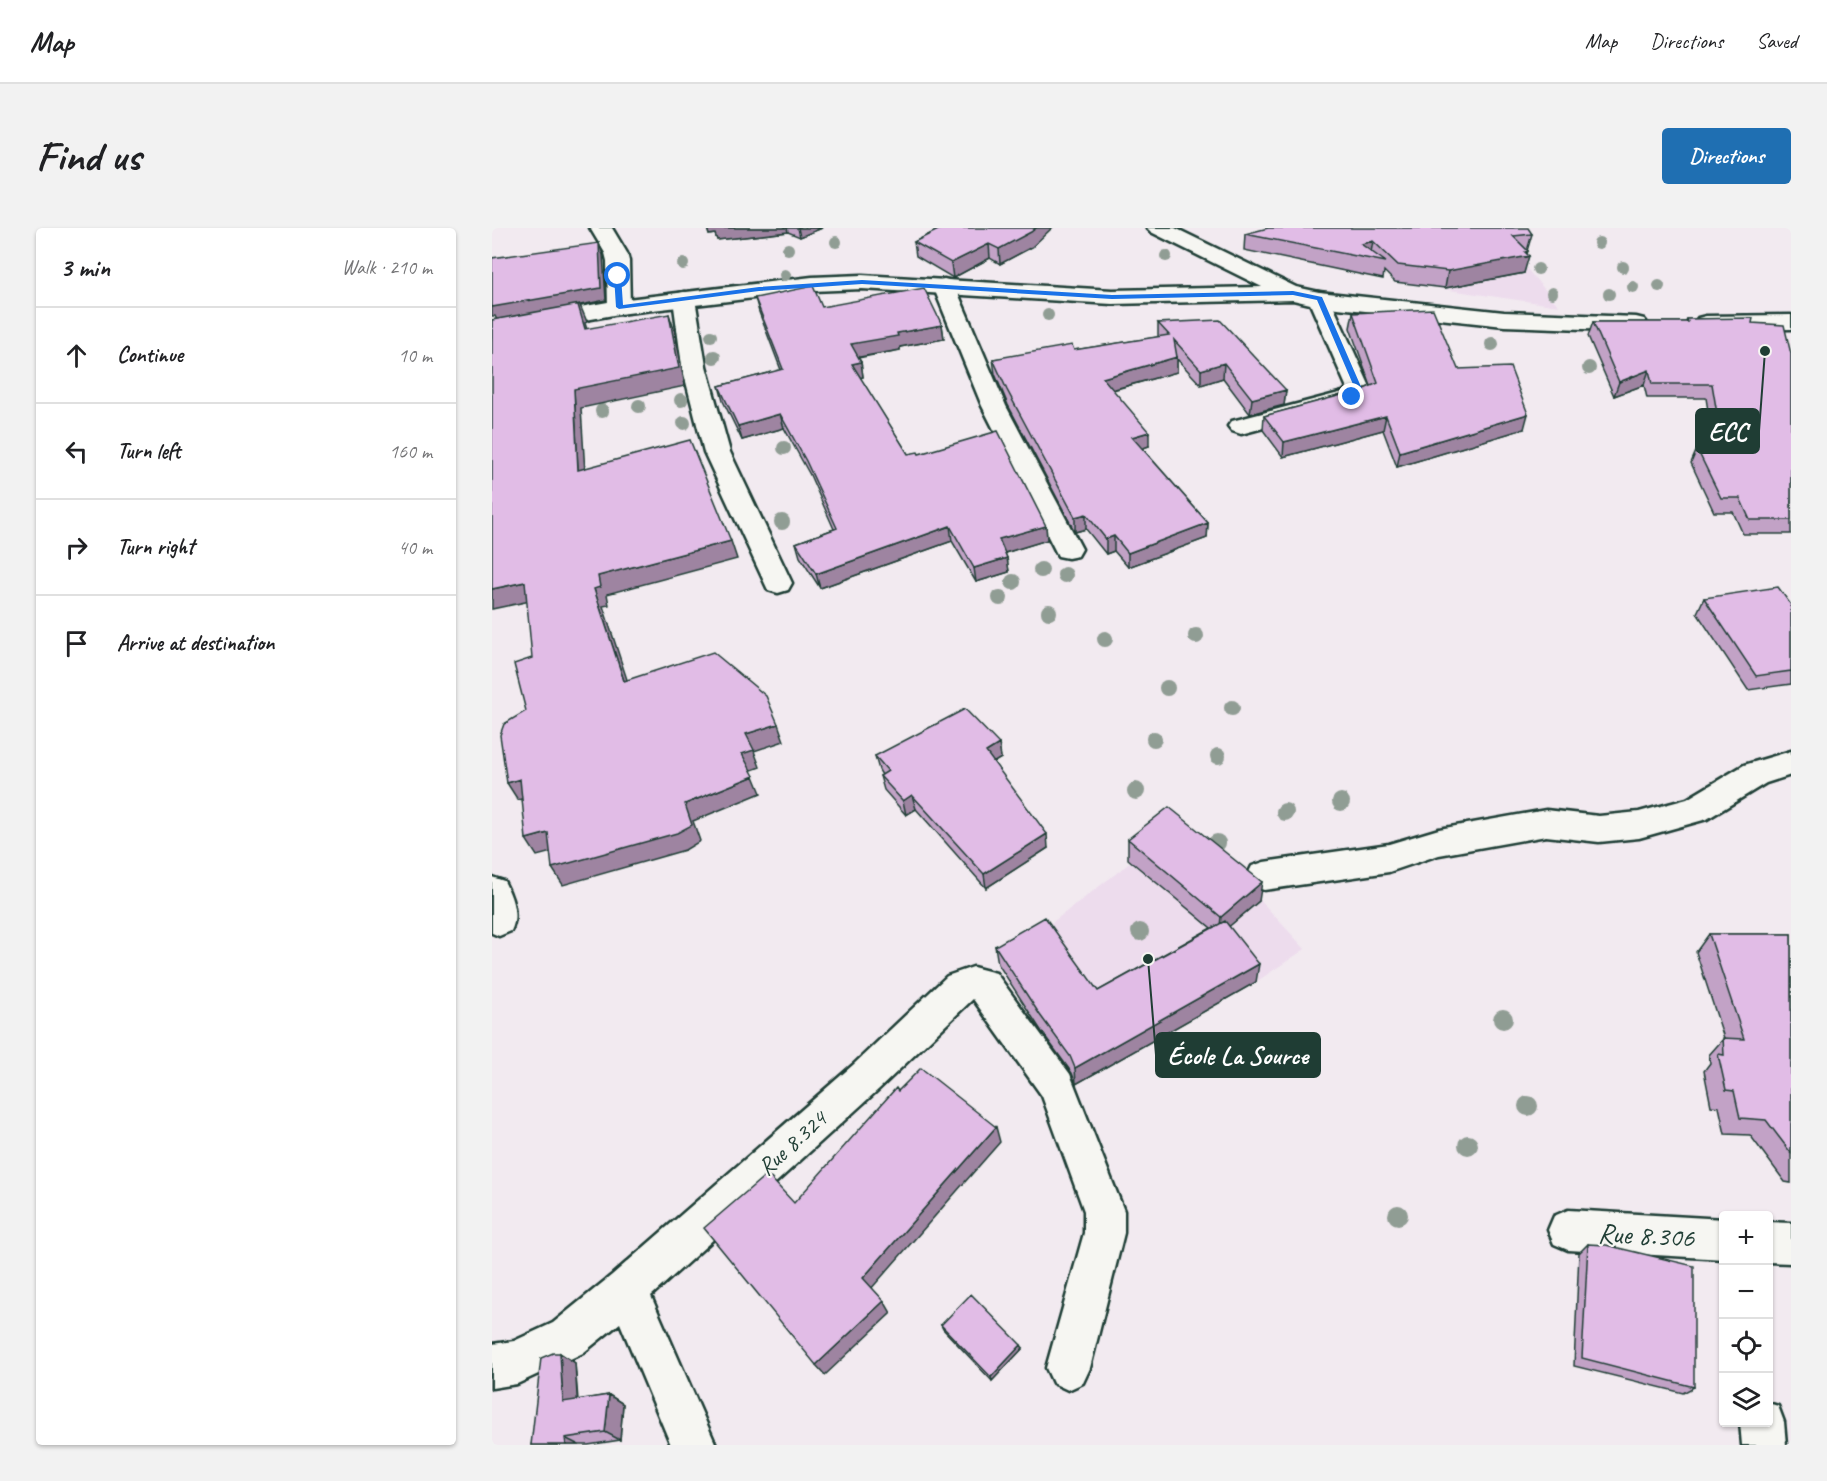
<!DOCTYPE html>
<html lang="en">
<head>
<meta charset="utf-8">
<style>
  body { margin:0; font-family:Caveat,sans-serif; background:#f2f2f2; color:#202124 }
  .controls { position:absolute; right:18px; bottom:18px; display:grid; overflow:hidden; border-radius:6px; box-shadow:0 2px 4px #0004 }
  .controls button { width:54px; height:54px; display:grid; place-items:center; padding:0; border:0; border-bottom:2px solid #e0e0e0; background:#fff; color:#202124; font:30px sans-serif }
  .stop { position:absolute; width:18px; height:18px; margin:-14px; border:4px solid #1a73e8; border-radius:50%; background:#fff }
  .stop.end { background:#1a73e8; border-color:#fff; box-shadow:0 2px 6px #0008 }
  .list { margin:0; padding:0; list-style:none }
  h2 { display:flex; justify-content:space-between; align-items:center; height:78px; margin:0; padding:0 24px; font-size:26px }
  h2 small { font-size:20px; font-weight:400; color:#757577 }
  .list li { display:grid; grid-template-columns:39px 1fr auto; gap:18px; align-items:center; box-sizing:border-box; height:96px; padding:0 24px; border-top:2px solid #e0e0e0 }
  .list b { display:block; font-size:22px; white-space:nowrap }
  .list em { font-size:20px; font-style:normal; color:#757577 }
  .icon { flex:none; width:33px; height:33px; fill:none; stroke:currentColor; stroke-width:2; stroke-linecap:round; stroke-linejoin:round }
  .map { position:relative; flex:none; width:1299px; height:1217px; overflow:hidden; border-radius:6px }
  header { display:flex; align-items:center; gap:36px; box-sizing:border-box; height:84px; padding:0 30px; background:#fff; border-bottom:2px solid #e0e0e0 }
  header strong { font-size:28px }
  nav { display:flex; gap:33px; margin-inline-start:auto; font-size:21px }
  .intro { display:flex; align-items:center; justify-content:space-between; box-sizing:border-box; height:144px; padding:0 36px }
  h1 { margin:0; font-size:42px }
  .button { padding:15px 27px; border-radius:6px; background:#1f6fb2; color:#fff; font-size:21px; font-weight:700 }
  main { display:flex; gap:36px; padding:0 36px }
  aside { flex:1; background:#fff; border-radius:6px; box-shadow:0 2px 4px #0004 }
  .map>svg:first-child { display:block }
  .built { fill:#eddced }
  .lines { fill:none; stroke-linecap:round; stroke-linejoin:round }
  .street-casing { stroke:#1f3d34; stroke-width:5 }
  .secondary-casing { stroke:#1f3d34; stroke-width:5 }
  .street { fill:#f6f6f2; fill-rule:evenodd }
  .secondary { fill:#f6f6f2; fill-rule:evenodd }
  .tree { fill:#909d94 }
  .wall { fill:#c2a2c6; stroke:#1f3d34; stroke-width:1.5 }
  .shaded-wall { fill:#9e84a1; stroke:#1f3d34; stroke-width:1.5 }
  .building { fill:#e1bce6; stroke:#1f3d34; stroke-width:1.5 }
  .route { fill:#1a73e8 }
  .labels { text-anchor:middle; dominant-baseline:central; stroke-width:4.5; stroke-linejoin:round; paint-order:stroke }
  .street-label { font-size:24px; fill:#1f3d34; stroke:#f6f6f2 }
  .near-street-label { font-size:28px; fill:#1f3d34; stroke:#f6f6f2 }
  .leader { fill:none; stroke:#1f3d34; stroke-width:2 }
  .callout-dot { fill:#1f3d34; stroke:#f6f6f2; stroke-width:2 }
  .callout { fill:#1f3d34; stroke:#1f3d34; stroke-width:2 }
  .callout-label { font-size:26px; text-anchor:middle; font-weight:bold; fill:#fff }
</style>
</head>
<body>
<header>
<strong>Map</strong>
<nav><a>Map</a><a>Directions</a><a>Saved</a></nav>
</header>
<div class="intro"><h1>Find us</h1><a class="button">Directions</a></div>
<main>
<aside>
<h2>3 min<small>Walk · 210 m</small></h2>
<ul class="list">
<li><svg class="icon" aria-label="ahead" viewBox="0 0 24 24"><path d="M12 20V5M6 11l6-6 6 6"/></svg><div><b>Continue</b></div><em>10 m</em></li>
<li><svg class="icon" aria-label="left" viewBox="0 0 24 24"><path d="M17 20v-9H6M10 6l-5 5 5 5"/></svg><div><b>Turn left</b></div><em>160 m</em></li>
<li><svg class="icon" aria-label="right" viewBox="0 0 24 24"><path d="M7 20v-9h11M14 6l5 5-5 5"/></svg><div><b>Turn right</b></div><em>40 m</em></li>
<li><svg class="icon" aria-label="arrive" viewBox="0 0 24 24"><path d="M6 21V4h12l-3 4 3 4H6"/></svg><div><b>Arrive at destination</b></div></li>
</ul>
</aside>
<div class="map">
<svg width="1299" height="1217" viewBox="0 0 1299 1217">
  <rect width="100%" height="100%" fill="#f2eaf0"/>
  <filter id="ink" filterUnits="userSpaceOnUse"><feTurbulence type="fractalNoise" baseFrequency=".0167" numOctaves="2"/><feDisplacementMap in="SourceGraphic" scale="12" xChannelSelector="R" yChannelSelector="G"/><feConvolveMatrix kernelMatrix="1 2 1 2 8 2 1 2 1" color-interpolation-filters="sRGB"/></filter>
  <g filter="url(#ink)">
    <path class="built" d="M1028,33L1067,78L930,58L911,40Z
      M677,599L768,672L813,721L764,754L584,857L506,736L639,634L636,631Z"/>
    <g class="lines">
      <g class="street-casing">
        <path id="street" d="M98,0H120L135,25L137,33L138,79L135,84L127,86L119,84L116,79L115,33L113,25Z
          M452,51L460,53L463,58L514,178L590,321L586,328L576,330L566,328L490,178L441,58L444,53Z
          M192,64L200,66L203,71L214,138L238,224L300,355L296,362L286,365L276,362L212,224L190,138L181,71L184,66Z
          M827,64L835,66L838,71L879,161L869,174L749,206L740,203L736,198L740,193L851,164L855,160L816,71L819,66Z
          M1299,523V547L1274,555L1215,591L1147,610L1107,614L1054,608L947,627L897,644L772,662L760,658L755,648L760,638L772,634L897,616L947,601L1054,582L1107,588L1147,584L1195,571L1252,537Z
          M0,649L12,653C20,668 27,688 19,703L7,708L0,705Z
          M481,739L504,745L578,846L632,983V1005L598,1140L591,1155L576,1162L561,1155L554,1140L592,1005V983L550,868L481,771L387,861L159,1068L224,1217H179L128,1095L91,1125L25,1156L0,1160V1116L22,1113L61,1095L120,1047L361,837L455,748Z
          M1076,982L1232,991V1031L1076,1022L1062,1016L1056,1002L1062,988Z
          M1276,994L1299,995V1035L1276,1034Z
          M1276,1175L1286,1178L1292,1194L1294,1217H1250L1248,1194H1276Z"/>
      </g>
      <g class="secondary-casing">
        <path id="secondary" d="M655,0H683L804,59L827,64L1012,84L1144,89L1152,91L1156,96L1152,101L1144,103L1012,98L827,78L801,72L620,76L370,61L320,63L127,86L0,109V95L127,72L320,49L370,47L620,62L770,59L659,4Z
          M1299,87V101L1214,102L1206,100L1202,95L1206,90L1214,88Z"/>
      </g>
      <use href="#street" class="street"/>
      <use href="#secondary" class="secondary"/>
    </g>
    <g class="tree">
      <circle cx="344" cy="14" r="6"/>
      <circle cx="1107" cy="15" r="6"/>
      <circle cx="296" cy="21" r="6"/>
      <circle cx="674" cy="28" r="6"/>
      <circle cx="191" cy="36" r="6"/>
      <circle cx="1131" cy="39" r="6"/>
      <circle cx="1046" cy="41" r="6"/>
      <circle cx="293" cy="47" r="6"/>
      <circle cx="1167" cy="58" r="6"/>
      <circle cx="1141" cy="59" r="6"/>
      <circle cx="1060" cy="65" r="6"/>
      <circle cx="1117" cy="66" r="6"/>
      <circle cx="556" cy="87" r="6"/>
      <circle cx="219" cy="108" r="6"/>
      <circle cx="1000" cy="116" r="7"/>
      <circle cx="222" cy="129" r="7"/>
      <circle cx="1097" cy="140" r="7"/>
      <circle cx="189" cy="172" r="7"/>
      <circle cx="147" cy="178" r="7"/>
      <circle cx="110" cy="183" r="7"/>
      <circle cx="192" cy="195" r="7"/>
      <circle cx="292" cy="220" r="7"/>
      <circle cx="290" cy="294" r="8"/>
      <circle cx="549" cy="342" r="8"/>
      <circle cx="573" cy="347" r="8"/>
      <circle cx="521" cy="354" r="8"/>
      <circle cx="508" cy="370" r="8"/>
      <circle cx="557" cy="384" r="8"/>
      <circle cx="704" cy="408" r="8"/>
      <circle cx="613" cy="411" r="8"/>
      <circle cx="675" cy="460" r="8"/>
      <circle cx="740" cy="480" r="8"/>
      <circle cx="662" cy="511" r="8"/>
      <circle cx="726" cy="528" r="8"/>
      <circle cx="644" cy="563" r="9"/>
      <circle cx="849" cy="574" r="9"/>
      <circle cx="793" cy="584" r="9"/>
      <circle cx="725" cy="615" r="9"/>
      <circle cx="648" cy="704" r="9"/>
      <circle cx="1011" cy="791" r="10"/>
      <circle cx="1036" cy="878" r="10"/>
      <circle cx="976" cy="917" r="10"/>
      <circle cx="906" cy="987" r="10"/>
    </g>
    <path class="wall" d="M215,0H330L308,9L296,4L225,12L223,6L217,7Z
      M450,0L540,19L508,36L498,30L461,50L424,28L422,14Z
      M753,6H1040L1035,23L1032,45L953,60L903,54L892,43L891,51L752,22Z
      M263,70L330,79L450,97L452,111L408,119V122L366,130L369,134L371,149L368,150L416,226H427L554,298L555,312L513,325L515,330L517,344L484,354L460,313L328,360L308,329L304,315L342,301L318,247L292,200L250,212L231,173L227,158L289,142L267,84Z
      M861,85L966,141L1032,201L905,239L891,202L791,229L771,202L772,188L872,161L879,158L858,100Z
      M1195,91L1260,95L1299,126V306H1251L1241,284H1222L1199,235L1205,221H1222L1214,170H1155L1152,157L1122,168L1096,108L1101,94H1194Z
      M666,95L794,162L792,177L758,186L731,150L709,157L685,131V144L621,162L657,218L650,220L716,295L715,310L636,339L622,323L614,326L594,301L583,304L516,177L503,146L501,131L582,122L666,109Z
      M1212,370L1299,377V456L1256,462L1205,385Z
      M507,516L509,530L501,534L556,620L494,660L424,581L414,587L392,562L388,548L390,547L387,542L383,528Z
      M636,611L767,673L737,698L764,754L584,856L580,845L550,804L506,736L503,718L606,763L719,700L636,631Z
      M1217,706H1299V955L1293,954L1258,907L1233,906L1227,879L1219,878L1212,843L1218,835L1217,827L1232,810L1204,724Z
      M1096,1016L1202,1159L1191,1165L1082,1138L1087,1025Z
      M449,1097L531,1120L500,1153L451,1101Z
      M68,1125L83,1135L86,1172L117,1167L131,1176L128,1212L96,1217H39Z"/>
    <path class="shaded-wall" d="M215,0H295L296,4L225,12L223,6L217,7Z
      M306,0H330L308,9Z
      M544,0H560L540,19L508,36L507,21Z
      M881,13L878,30L869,16Z
      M107,15L111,27L114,72L88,77L95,94L93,95L100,119L5,92L3,88H0V77Z
      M497,16L498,30L461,50L459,35Z
      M1036,23L1034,29L1037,28L1032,45L953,60L956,43Z
      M177,86L183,104L193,158L89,180L94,260L86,242L82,161Z
      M450,97L452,111L408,119V122L362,130L359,116L405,105Z
      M685,129V144L612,164L611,150Z
      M369,134L371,149L363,151L360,136Z
      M732,135L731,150L709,157V142Z
      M1157,142L1152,157L1122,168L1127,154Z
      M794,162L792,177L758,186L760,171Z
      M288,186L292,200L250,212L246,198Z
      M1036,186L1032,201L905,239L908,224Z
      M894,188L891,202L791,229L792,214Z
      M657,204V218L640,224V209Z
      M594,286V301L583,304V289Z
      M716,295L715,310L636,339V325Z
      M458,298L460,313L328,360L324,346Z
      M554,298L555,312L509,326L507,311Z
      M622,308V323L614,326V311Z
      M239,313L245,331L115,366L117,377L111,378L141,470L132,453L102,361L106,348Z
      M515,330L517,344L484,354L482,340Z
      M33,354L43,372L0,381V361Z
      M286,496L292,513L262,523L268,539L257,543L250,526L254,506Z
      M507,516L509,530L496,538L494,524Z
      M262,548L269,565L201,593L208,613L193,622L71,657L60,640L193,576Z
      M28,551L39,568L26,572L15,555Z
      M420,567L424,581L414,587L411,573Z
      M56,605L67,622L45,628L34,611Z
      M555,606L556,620L494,660L492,646Z
      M770,654L767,673L727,707L729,689Z
      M767,736L764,754L584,856L583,840Z
      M504,899L508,914L378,1062L371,1050Z
      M392,1073L399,1085L333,1147L324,1137Z
      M529,1117L531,1120L500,1153L499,1149Z
      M68,1125L83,1135L86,1183L71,1174Z
      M117,1167L131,1176L128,1212L113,1204Z
      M73,1210L87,1217H74Z"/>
    <path class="building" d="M450,0H544L539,4L507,21L497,16L459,35L422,14Z
      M776,0H1036L1040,6L1021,8L1036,23L1033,24L1037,28L956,43L906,37L881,13L869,16L894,34L753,6Z
      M107,15L109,60L0,79V30Z
      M321,58L330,79L432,60L450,97L405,105L406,108L359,116L369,134L360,136L416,226L426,224L427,226L506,203L554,298L507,311L515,330L482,340L458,298L324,346L304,315L345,300L314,233L288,186L246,198L227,158L291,141L263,70Z
      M88,76L86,77L93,101L177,86L187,140L82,161L86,242L198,212L239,313L106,348L108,359L102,361L132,453L221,424L274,468L286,496L254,506L262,522L250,526L262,548L193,576L200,597L185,605L60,640L56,605L34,611L28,551L15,555L8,507L12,496L34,483L22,436L40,430L33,354L0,361V92Z
      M941,81L966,141L1018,139L1036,186L908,224L894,188L792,214L772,188L872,161L886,155L861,85Z
      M1261,90L1260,95L1292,97L1299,126V292H1258L1248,270H1229L1205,221H1231L1220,156H1160L1157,142L1127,154L1101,94H1196L1195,91Z
      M728,92L794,162L760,171L732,135L709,142L682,112L685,129L611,150L657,204L640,209L716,295L636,325L622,308L614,311L594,286L583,289L515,162L501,131L580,117L582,122L677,107L666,95Z
      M1286,359L1299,377V443L1264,448L1212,370Z
      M473,481L507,516L494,524L555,606L492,646L420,567L411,573L388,548L396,543L383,528Z
      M677,579L770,654L729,689L636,611Z
      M553,689L606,763L733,693L767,736L583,840L578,828L548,787L503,718Z
      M1217,706H1299V925L1274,892L1248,890L1242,863L1234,862L1226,826L1232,827L1231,810L1252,811Z
      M429,840L504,899L371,1050L392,1073L324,1137L212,1000L275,946L302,975L404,860L406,863Z
      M1096,1016L1114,1017L1202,1038V1159L1090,1130Z
      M479,1066L529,1117L499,1149L449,1097Z
      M61,1125H68L71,1174L117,1167L113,1204L73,1210L74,1217H39L49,1130Z"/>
  </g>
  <path class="route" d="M126,46L129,48L131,77L267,59L370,52L620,67L801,63L830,69L870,161L863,171H858L863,161L825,72L801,67L620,71L370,56L267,63L127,81L124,79L122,48Z"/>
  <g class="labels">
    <g class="street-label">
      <text transform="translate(300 915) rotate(-42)">Rue 8.324</text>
    </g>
    <g class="near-street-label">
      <text transform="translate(1154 1007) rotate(3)">Rue 8.306</text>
    </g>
  </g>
  <path class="leader" d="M1273 123L1267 203M656 731L664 827"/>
  <g class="callout-dot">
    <circle cx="1273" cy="123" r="6"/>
    <circle cx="656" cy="731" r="6"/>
  </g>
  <g class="callout">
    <rect x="1204" y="181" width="63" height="44" rx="6"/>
    <rect x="664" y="805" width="164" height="44" rx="6"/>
  </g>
  <g class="callout-label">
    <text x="1236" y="212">ECC</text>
    <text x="746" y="836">École La Source</text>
  </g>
</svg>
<div class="controls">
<button>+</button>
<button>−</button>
<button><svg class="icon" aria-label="locate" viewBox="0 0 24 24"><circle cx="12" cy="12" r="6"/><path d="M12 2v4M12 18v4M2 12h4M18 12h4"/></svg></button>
<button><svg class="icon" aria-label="layers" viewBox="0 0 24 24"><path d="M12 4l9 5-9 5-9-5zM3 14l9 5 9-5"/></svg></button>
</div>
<div class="stop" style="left:126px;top:48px"></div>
<div class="stop end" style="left:860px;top:169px"></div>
</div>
</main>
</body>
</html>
